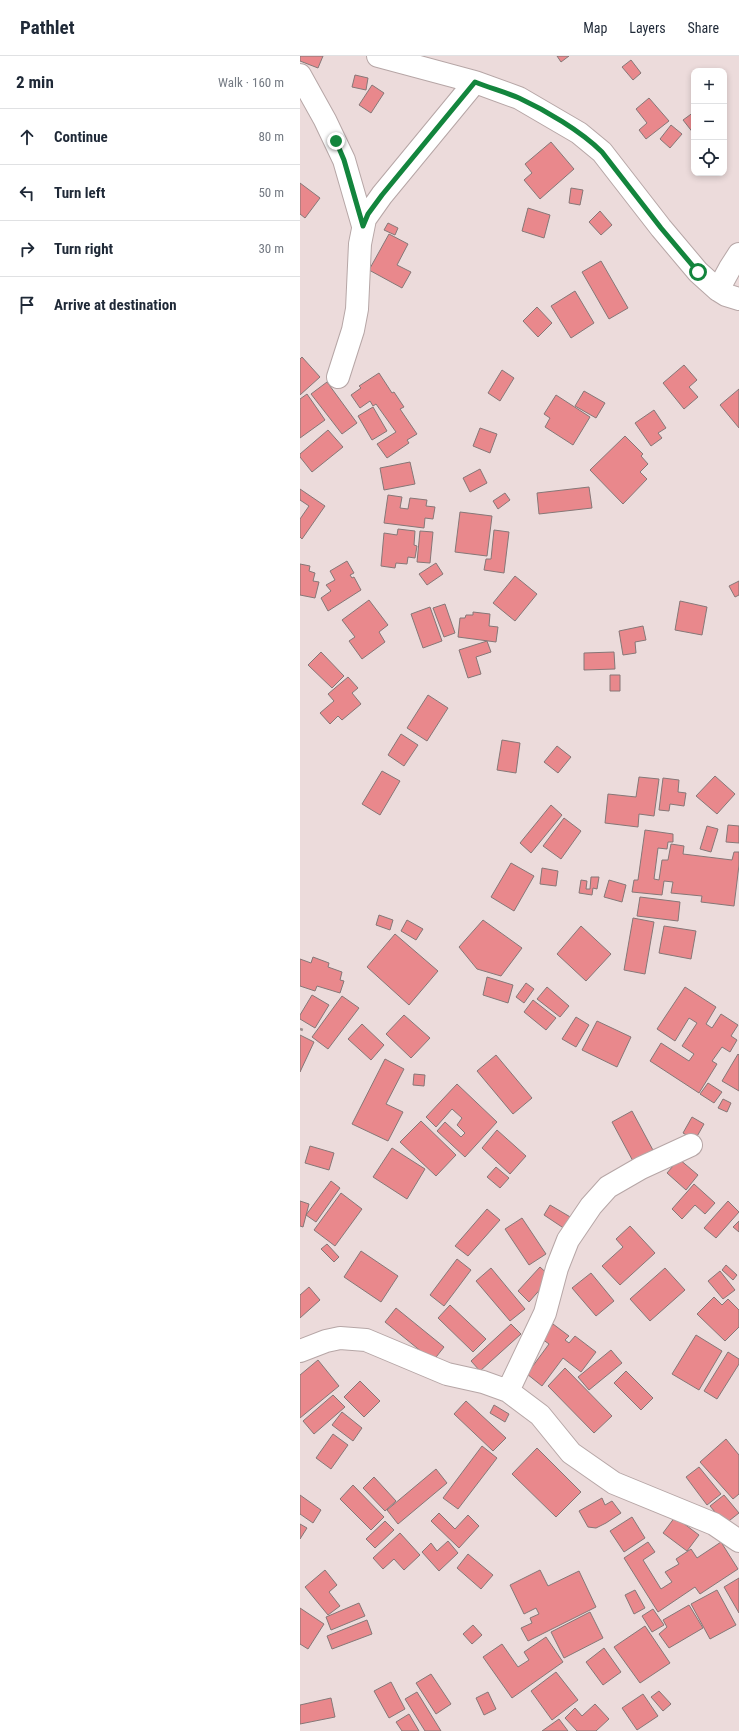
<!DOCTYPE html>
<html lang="en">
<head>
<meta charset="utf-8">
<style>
  body { margin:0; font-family:"Roboto Condensed",sans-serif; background:#f6f6f7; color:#1f2937 }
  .controls { position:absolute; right:12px; top:12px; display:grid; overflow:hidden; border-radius:8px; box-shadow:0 2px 6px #0003 }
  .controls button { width:36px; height:36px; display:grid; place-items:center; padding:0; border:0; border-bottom:1px solid #e0e1e3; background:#fff; color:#1f2937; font:20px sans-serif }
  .stop { position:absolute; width:12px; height:12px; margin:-9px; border:3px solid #13853d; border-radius:50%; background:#fff }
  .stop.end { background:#13853d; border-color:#fff; box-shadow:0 1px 4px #0008 }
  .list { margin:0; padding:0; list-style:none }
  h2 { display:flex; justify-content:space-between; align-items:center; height:52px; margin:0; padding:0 16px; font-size:17px }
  h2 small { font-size:13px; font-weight:400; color:#747a83 }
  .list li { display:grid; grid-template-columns:26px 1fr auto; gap:12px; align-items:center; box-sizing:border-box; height:56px; padding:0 16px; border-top:1px solid #e0e1e3 }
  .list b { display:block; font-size:15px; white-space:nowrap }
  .list em { font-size:13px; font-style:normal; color:#747a83 }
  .icon { flex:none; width:22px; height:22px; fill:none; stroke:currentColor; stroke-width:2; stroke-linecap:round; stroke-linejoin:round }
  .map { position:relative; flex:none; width:439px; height:1675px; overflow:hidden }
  header { display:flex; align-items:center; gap:24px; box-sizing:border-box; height:56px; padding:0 20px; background:#fff; border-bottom:1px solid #e0e1e3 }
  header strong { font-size:19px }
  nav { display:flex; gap:22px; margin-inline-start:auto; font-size:14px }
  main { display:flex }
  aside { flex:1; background:#fff }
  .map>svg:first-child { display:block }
  .building { fill:#e9888c; stroke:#867777 }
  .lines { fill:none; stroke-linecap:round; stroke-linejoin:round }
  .minor-casing { stroke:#b6a6a6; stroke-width:24 }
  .path { stroke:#9c8f8f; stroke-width:2.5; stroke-dasharray:3 2; stroke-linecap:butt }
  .minor { stroke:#fff; stroke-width:22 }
  .route { stroke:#13853d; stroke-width:5 }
</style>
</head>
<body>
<header>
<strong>Pathlet</strong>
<nav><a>Map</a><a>Layers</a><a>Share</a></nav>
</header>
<main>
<aside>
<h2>2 min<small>Walk · 160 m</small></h2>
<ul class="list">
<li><svg class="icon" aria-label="ahead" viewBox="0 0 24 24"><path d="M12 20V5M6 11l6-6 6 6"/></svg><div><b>Continue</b></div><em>80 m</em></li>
<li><svg class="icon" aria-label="left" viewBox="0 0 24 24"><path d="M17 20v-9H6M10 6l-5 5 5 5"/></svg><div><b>Turn left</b></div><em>50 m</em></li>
<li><svg class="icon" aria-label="right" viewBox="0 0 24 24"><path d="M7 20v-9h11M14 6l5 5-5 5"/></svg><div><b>Turn right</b></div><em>30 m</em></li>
<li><svg class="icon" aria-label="arrive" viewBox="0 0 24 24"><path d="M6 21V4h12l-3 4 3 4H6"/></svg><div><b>Arrive at destination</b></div></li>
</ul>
</aside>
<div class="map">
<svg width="439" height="1675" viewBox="0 0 439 1675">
  <rect width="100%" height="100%" fill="#ecdbdb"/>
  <path class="building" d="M0,0H23L18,12L0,5Z
    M257,0H269L261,6Z
    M331,4L341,17L333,24L322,11Z
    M55,19L68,22L66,34L52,31Z
    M72,29L84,37L71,57L59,49Z
    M349,42L369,65L346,83L339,74L347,67L336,53Z
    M394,56V78L383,64Z
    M371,69L382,78L370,92L360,83Z
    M251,86L274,113L240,143L224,124L232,117L225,108Z
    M0,127L20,142L5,162L0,158Z
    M271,132L283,134L280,149L269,147Z
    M228,152L250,159L244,182L222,175Z
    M300,155L312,169L301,179L289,166Z
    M88,167L98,172L95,179L84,174Z
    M89,178L108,188L97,209L111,216L102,232L69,214Z
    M301,205L328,252L309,263L282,216Z
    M275,235L294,267L271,282L251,250Z
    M237,251L252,267L238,281L223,265Z
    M2,301L20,321L0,339V303Z
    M384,309L397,324L389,331L398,341L384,353L363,327Z
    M202,314L214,322L200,345L188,337Z
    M79,317L92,337L94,336L104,351L100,353L117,378L107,384L109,387L87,402L77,388L96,376L76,348L73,350L70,345L60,352L51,339L61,332L59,330Z
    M27,326L57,367L42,378L11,338Z
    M439,333V372L420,349Z
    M284,335L305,347L296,362L275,350Z
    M7,338L25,364L0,382V343Z
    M256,339L290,361L273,389L245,371L250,362L244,358Z
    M73,351L87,375L72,384L58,360Z
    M354,354L366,372L358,377L362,382L351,390L335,367Z
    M180,372L197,378L190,397L173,390Z
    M28,374L43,391L12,416L0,401V398Z
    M325,380L343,398L341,400L348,408L340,416L347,423L323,448L290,414Z
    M110,406L115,428L84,434L80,412Z
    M180,413L187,427L170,436L163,422Z
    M289,431L292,452L239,458L237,437Z
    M0,433L25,450L2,483L0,481V463L9,450L0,444Z
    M205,437L210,444L198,453L193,445Z
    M88,439L102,441L100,452L108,453L110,442L127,444L126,450L135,451L133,463L125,462L124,472L84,467Z
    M160,456L192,460L187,500L155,496Z
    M98,473L115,475L114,489L117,490L115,502L108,501L107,508L96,507L95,512L81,510L84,477L97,479Z
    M194,474L209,476L204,517L184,514L186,503H191Z
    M120,475L133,476L130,507L117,506Z
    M47,505L54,517L50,519L52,522L54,521L61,534L28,555L21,542L31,535L26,529L35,524L30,515Z
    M136,507L143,518L127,529L119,518Z
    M0,508L10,510L9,515L15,517L13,525L19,526L15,542L0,539Z
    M215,520L237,538L215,565L193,547Z
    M439,525V539L435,541L429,530Z
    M69,544L88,569L79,576L85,586L62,603L49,585L55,581L42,564Z
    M380,545L407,551L402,579L375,574Z
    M145,548L155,577L144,581L133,552Z
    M130,551L142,585L123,592L111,558Z
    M173,556L190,558L189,570L198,571L196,586L158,581L160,562H165L166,559H173Z
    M343,570L346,584L335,586L336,597L323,599L319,575Z
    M187,585L191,596L176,601L181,618L168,622L159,594Z
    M21,596L44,620L32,632L8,609Z
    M314,596L315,613L284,614V597Z
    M310,619H320V635H310Z
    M48,621L58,632L52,637L61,648L42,664L38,660L30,668L20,657L34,645L28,638Z
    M128,639L148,652L127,685L107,672Z
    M101,678L118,689L104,710L88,699Z
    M202,684L220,687L216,717L197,714Z
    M257,690L271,701L258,717L244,706Z
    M82,715L100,725L80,759L62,748Z
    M415,720L435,738L417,758L396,740Z
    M339,721L359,723L354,760L339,758L338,771L305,767L308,738L336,741Z
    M363,722L379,724L378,736L386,737L384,750L370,748L369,755L359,754Z
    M251,749L262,759L231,797L220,787Z
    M264,762L281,775L261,803L243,790Z
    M428,769L439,770V787L426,786Z
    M407,770L418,773L411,796L400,793Z
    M345,774L373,778V786H368L367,793L358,792L354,823L359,824L362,804H368L371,788L384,790L383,798L432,804L434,796H439V809L434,850L401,846L402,840L371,837L373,826L364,825L362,839L332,836L334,824H338Z
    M211,807L234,820L214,855L191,841Z
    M242,812L258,815L256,830L240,828Z
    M291,821H299L297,833L293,832L292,839L279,837L281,824L287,825L286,833H290Z
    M309,824L326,829L322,846L304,841Z
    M340,841L380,846L378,865L337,860Z
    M79,859L93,864L90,874L76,869Z
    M333,862L354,866L345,918L324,914Z
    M107,864L123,873L116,884L101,875Z
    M183,864L222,892L201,920L177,913L159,891Z
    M281,870L311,898L286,925L257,898Z
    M364,870L396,875L391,903L359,897Z
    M95,878L138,915L109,949L67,911Z
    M13,901L29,907L28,911L42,916L40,924L44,925L40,937L17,930L15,935L0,930V903L11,907Z
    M187,921L213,929L208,947L183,939Z
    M226,927L234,933L224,947L216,941Z
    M247,931L269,950L260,961L237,943Z
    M385,931L416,951L406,968L412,972L421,958L438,969L431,980L437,984L430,996L422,991L412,1005L417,1008L399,1037L350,1005L361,987L389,1005L394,998L382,990L397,967L389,962L375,985L357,973Z
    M12,939L29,949L15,972L0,963V959Z
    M42,940L59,952L28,993L12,981Z
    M233,944L256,962L246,974L224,956Z
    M104,959L130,982L111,1002L86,978Z
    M276,961L289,969L276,991L262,983Z
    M297,965L331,981L317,1011L282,994Z
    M62,968L84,989L71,1004L48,983Z
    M0,979L14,986L0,1016Z
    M438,998L439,999V1035L422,1025Z
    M196,999L232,1042L213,1058L177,1015Z
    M85,1003L104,1013L86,1048L103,1056L88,1085L52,1068Z
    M114,1018L125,1019L124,1030L113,1029Z
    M408,1027L422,1036L414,1047L400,1038Z
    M157,1028L197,1066L165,1101L137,1075L145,1066L161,1081L165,1077L157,1069L162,1062L152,1053L136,1071L126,1061Z
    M423,1043L431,1047L427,1056L418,1052Z
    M332,1055L354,1096L334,1107L312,1066Z
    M392,1061L404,1068L395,1084L383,1077Z
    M121,1065L156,1099L136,1120L100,1086Z
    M197,1074L226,1100L210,1118L182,1092Z
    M10,1090L34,1097L29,1114L5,1107Z
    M92,1092L125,1113L107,1143L73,1121Z
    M379,1103L398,1119L386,1134L367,1117Z
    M196,1111L209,1122L200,1132L187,1121Z
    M31,1125L40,1132L16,1166L6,1159Z
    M394,1128L415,1147L405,1158L395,1149L382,1163L372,1153Z
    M41,1137L62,1153L35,1190L14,1174Z
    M0,1145L9,1148L3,1171L0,1170Z
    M428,1145L439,1156L416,1182L404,1172Z
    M250,1149L272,1162L265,1173L244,1159Z
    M187,1153L200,1164L168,1200L155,1190Z
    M222,1162L246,1198L229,1209L205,1173Z
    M439,1165V1176L433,1171Z
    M330,1170L355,1197L320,1229L302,1210L323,1191L316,1183Z
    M27,1188L39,1201L34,1206L21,1193Z
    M61,1195L98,1220L81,1246L44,1221Z
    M157,1203L171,1214L144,1250L130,1239Z
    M426,1209L437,1219L433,1224L422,1214Z
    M240,1211L251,1221L229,1246L218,1235Z
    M191,1212L225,1253L210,1265L176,1225Z
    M365,1212L385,1234L350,1265L330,1243Z
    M420,1215L435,1234L423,1243L408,1225Z
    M291,1217L314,1245L296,1260L272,1232Z
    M9,1231L20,1244L0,1262V1239Z
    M414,1241L422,1249L428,1243L439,1254V1271L425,1285L397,1258Z
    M150,1249L186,1283L173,1296L138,1262Z
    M96,1252L144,1291L133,1305L85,1266Z
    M211,1268L221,1278L180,1315L171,1305Z
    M253,1268L269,1280L265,1284L269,1287L275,1280L296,1296L281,1316L263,1302L242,1330L227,1318L249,1288L242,1283Z
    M396,1279L422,1295L399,1334L372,1318Z
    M311,1294L322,1307L289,1334L278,1321Z
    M428,1296L439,1303V1308L417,1343L404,1335Z
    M18,1304L39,1330L0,1362V1319Z
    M265,1312L312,1360L294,1377L248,1330Z
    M326,1315L353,1342L341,1354L314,1327Z
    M60,1325L80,1345L64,1361L44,1341Z
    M33,1339L45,1351L14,1378L3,1365Z
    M166,1345L206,1382L193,1395L154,1358Z
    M194,1349L209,1358L205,1366L190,1357Z
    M42,1356L62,1372L53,1385L32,1369Z
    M33,1378L48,1389L31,1413L16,1402Z
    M426,1383L439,1399V1438L433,1443L400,1406Z
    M182,1390L197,1402L158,1453L143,1442Z
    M237,1392L281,1436L256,1461L212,1418Z
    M399,1411L421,1438L407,1449L386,1421Z
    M136,1413L147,1427L98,1468L87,1454Z
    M74,1421L96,1445L85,1455L63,1432Z
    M53,1429L84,1461L71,1474L40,1443Z
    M0,1439L21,1454L13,1467L0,1458Z
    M424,1439L439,1457L425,1468L410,1450Z
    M302,1442L305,1449L312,1445L321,1457L306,1467L296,1472L288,1471L279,1455Z
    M139,1457L155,1473L168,1459L179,1470L159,1492L131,1465Z
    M332,1461L345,1482L324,1496L310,1475Z
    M375,1461L399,1479L387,1495L363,1477Z
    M85,1465L94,1474L75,1492L66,1483Z
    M0,1468L7,1472L0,1483Z
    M100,1477L120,1499L104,1514L94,1503L83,1513L73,1502Z
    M148,1485L158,1497L139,1515L122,1496L131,1487L137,1495Z
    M348,1486L355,1496L343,1504L361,1533L372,1526L365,1516L379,1508L376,1503L391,1493L397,1502L421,1486L438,1513L400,1538L395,1531L358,1556L324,1502Z
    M168,1498L193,1519L181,1533L157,1512Z
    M25,1514L37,1529L29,1536L40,1550L28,1559L5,1531Z
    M240,1514L248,1530L279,1515L296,1551L228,1585L221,1572L232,1567L230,1562L239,1558L236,1552L224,1558L210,1529Z
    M439,1522V1557L424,1531Z
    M335,1534L345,1552L334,1558L325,1539Z
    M417,1534L436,1569L410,1583L391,1548Z
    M59,1547L65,1560L31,1574L26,1561Z
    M389,1549L403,1572L369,1592L359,1578L367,1571L363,1564Z
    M0,1552L24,1568L8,1593L0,1588Z
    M353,1553L364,1569L352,1576L342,1560Z
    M290,1556L303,1582L264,1602L251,1576Z
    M67,1564L72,1578L32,1593L27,1580Z
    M173,1569L182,1579L172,1588L163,1578Z
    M345,1570L370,1607L340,1627L314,1591Z
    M246,1581L263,1606L212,1642L183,1601L202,1588L218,1611L229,1604L224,1596Z
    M304,1592L321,1616L303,1629L286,1606Z
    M256,1616L278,1644L252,1664L231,1635Z
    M131,1618L151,1648L136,1658L116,1627Z
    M91,1626L105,1653L89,1662L74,1635Z
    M359,1635L371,1648L363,1655L351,1641Z
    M117,1636L141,1675H125L105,1643Z
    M188,1636L196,1653L184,1659L176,1642Z
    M343,1638L358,1660L337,1674L322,1652Z
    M31,1642L35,1661L0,1668V1649Z
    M295,1648L309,1663L296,1675H277L265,1662L275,1652L282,1660Z
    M109,1658L119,1675H102L96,1666Z
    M259,1663L268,1675H242Z"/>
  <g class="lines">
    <g class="minor-casing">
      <path id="minor" d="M78,0L175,26L219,42L279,77L302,96L361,172L398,216L418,234L426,239L439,243
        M0,19L25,64L44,104L63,170
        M418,234L430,212L439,198
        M38,321L53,274L57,253L60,188L65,163L82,139L175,26
        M0,1295L26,1285L40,1282L66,1284L147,1318L183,1326L208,1335L240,1359L271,1397L314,1427L414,1468L439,1485
        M208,1335L245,1257L257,1212L268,1184L291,1150L308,1131L341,1112L391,1089"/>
    </g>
    <path class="path" d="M0,973L3,974"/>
    <use href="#minor" class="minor"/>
  </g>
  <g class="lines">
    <path class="route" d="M36,85L44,104L63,170L68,158L82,139L175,26C190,32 205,36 219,42C245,54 281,75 302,96L361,172L398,216"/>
  </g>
</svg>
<div class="controls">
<button>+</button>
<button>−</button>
<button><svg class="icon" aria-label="locate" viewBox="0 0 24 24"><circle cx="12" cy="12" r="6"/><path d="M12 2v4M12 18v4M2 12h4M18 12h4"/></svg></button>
</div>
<div class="stop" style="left:398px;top:216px"></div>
<div class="stop end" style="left:36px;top:85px"></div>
</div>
</main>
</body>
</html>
